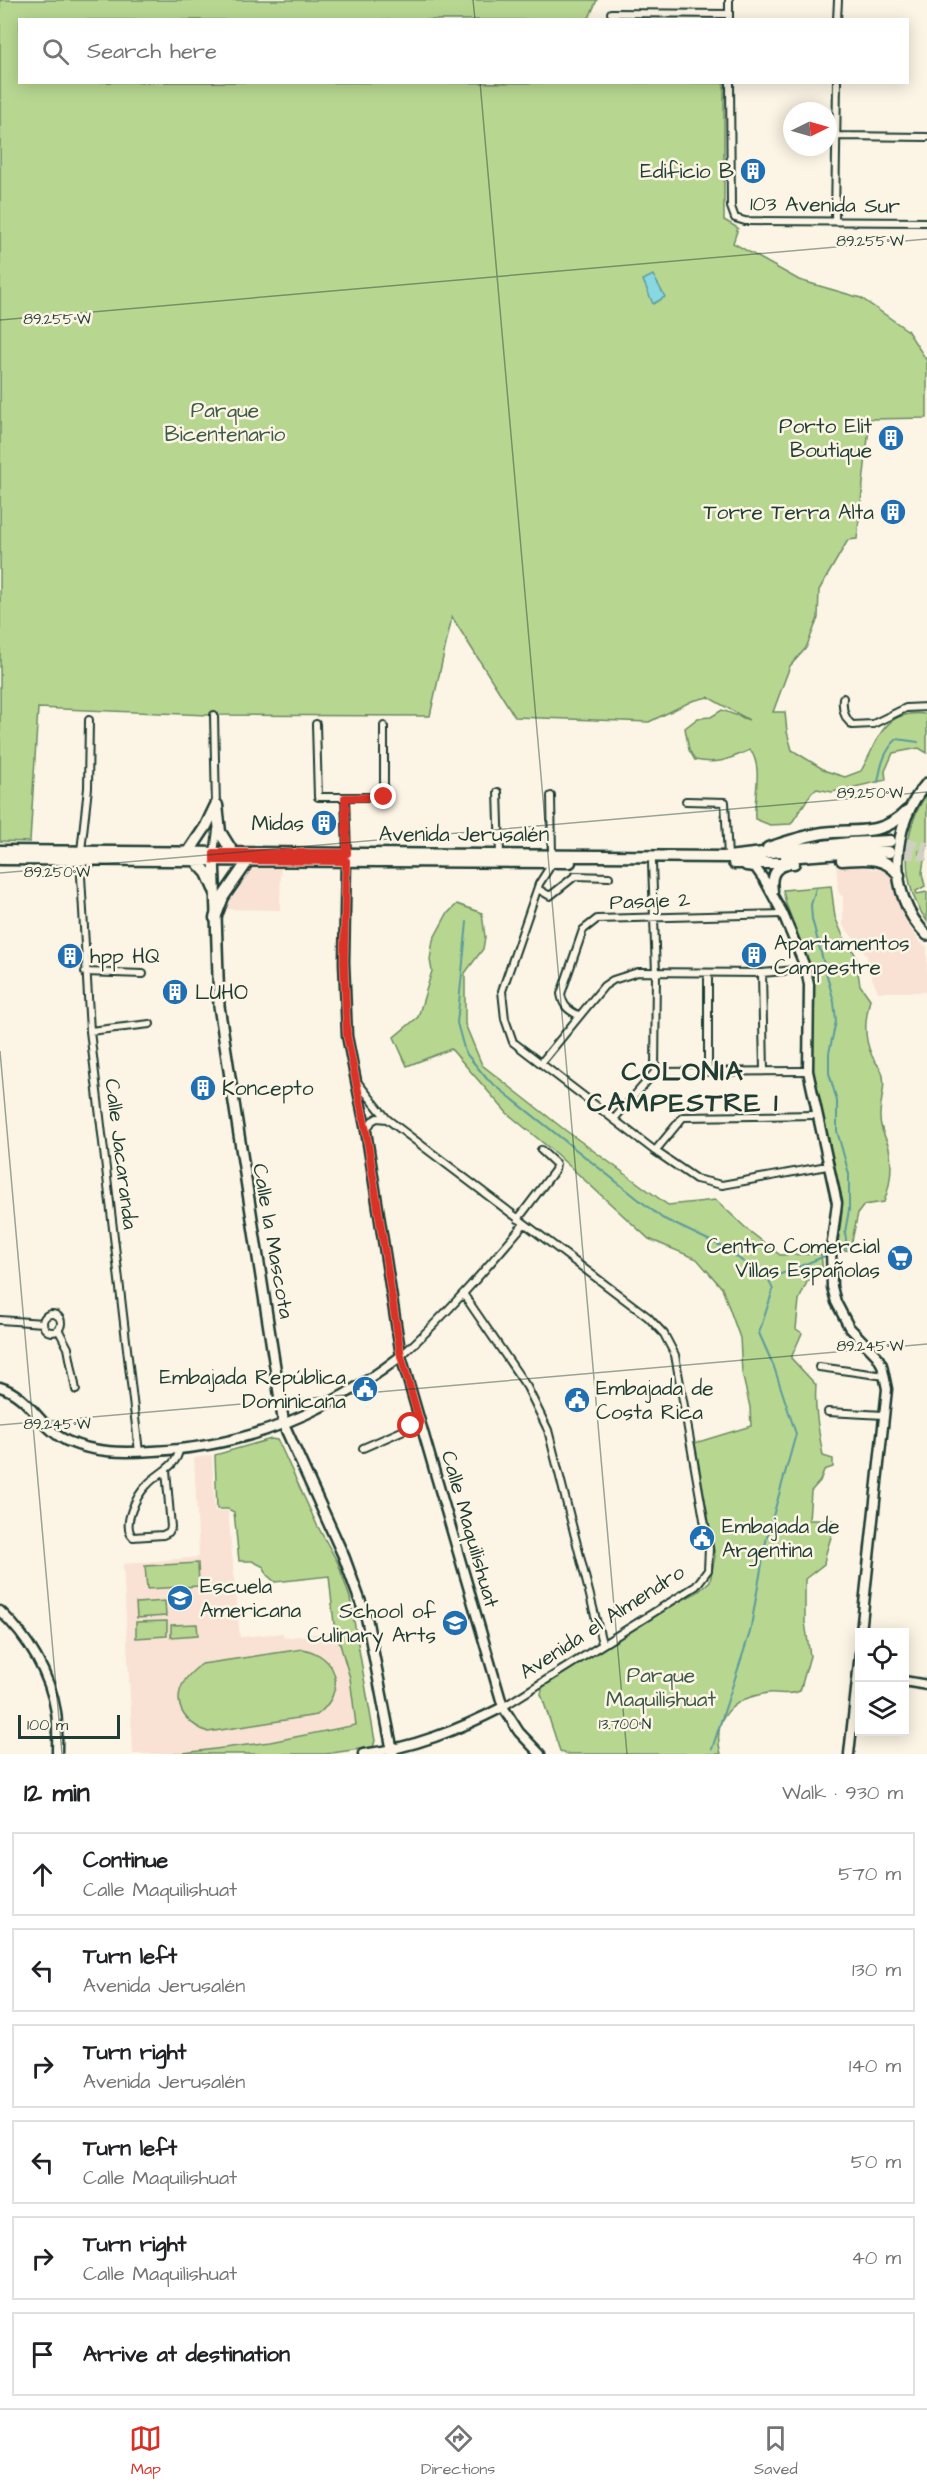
<!DOCTYPE html>
<html lang="en">
<head>
<meta charset="utf-8">
<style>
  body { margin:0; font-family:"Architects Daughter",sans-serif; background:#f2f2f2; color:#202124 }
  .controls { position:absolute; right:18px; bottom:18px; display:grid; overflow:hidden; border-radius:0px; box-shadow:0 3px 15px #0003 }
  .controls button { width:54px; height:54px; display:grid; place-items:center; padding:0; border:0; border-bottom:2px solid #e0e0e0; background:#fff; color:#202124; font:30px sans-serif }
  .compass { position:absolute; left:783px; top:102px; width:54px; height:54px; border-radius:50%; background:#fff; box-shadow:0 3px 15px #0003; rotate:85deg }
  .scale { position:absolute; left:18px; bottom:15px; width:102px; box-sizing:border-box; padding-left:6px; border:3px solid #1f3d34; border-top:0; font-size:16px; line-height:21px; white-space:nowrap; color:#1f3d34; -webkit-text-stroke:4px #fcf5e5; paint-order:stroke }
  .stop { position:absolute; width:18px; height:18px; margin:-14px; border:4px solid #d93025; border-radius:50%; background:#fff }
  .stop.end { background:#d93025; border-color:#fff; box-shadow:0 2px 6px #0008 }
  .list { margin:0; padding:0; list-style:none }
  h2 { display:flex; justify-content:space-between; align-items:center; height:78px; margin:0; padding:0 24px; font-size:26px }
  h2 small { font-size:20px; font-weight:400; color:#757577 }
  .list li { display:grid; grid-template-columns:39px 1fr auto; gap:18px; align-items:center; box-sizing:border-box; height:84px; margin:0 12px 12px; padding:0 12px; border:2px solid #e0e0e0; border-radius:0px }
  .list b { display:block; font-size:22px; white-space:nowrap }
  .list p { margin:0; font-size:20px; white-space:nowrap; color:#757577 }
  .list em { font-size:20px; font-style:normal; color:#757577 }
  .icon { flex:none; width:33px; height:33px; fill:none; stroke:currentColor; stroke-width:2; stroke-linecap:round; stroke-linejoin:round }
  .map { position:relative; flex:none; width:927px; height:1754px; overflow:hidden }
  .search { position:absolute; background:#fff; box-shadow:0 3px 15px #0003; left:18px; right:18px; top:18px; height:66px; display:flex; align-items:center; gap:15px; box-sizing:border-box; padding:0 21px; border-radius:0px; color:#757577; font-size:22px }
  .sheet { height:654px; background:#fff }
  nav { display:flex; justify-content:space-around; align-items:center; box-sizing:border-box; height:84px; border-top:2px solid #e0e0e0; background:#fff; font-size:16px; color:#757577 }
  nav a { display:grid; justify-items:center; gap:3px }
  nav .on { color:#d93025 }
  .map>svg:first-child { display:block }
  .built { fill:#f9e2d4 }
  .green { fill:#b7d791; stroke:#6b8a62; stroke-width:1.5 }
  .water { fill:#87d8e1; stroke:#5d9a9c; stroke-width:1.5 }
  .lines { fill:none; stroke-linecap:round; stroke-linejoin:round }
  .stream { stroke:#5d9a9c; stroke-width:2 }
  .primary-tunnel { stroke:#d0d0c2; stroke-width:10; stroke-dasharray:10 5; stroke-linecap:butt }
  .minor-casing { stroke:#1f3d34; stroke-width:10 }
  .tertiary-casing { stroke:#1f3d34; stroke-width:13 }
  .secondary-casing { stroke:#1f3d34; stroke-width:14 }
  .primary-casing { stroke:#1f3d34; stroke-width:15 }
  .minor { stroke:#fcf5e5; stroke-width:6 }
  .tertiary { stroke:#fcf5e5; stroke-width:8 }
  .secondary { stroke:#fcf5e5; stroke-width:9 }
  .primary { stroke:#fcf5e5; stroke-width:10 }
  .route { stroke:#d93025; stroke-width:8 }
  .ticks { fill:none; stroke:#1f3d34; stroke-width:1.5; stroke-opacity:0.45 }
  .labels { text-anchor:middle; dominant-baseline:central; stroke-width:5; stroke-linejoin:round; paint-order:stroke }
  .poi-label { font-size:21px; fill:#1f3d34; stroke:#fcf5e5; text-anchor:end }
  .street-label { font-size:21px; fill:#1f3d34; stroke:#fcf5e5 }
  .park-label { font-size:21px; fill:#3d5c47; stroke:#fcf5e5 }
  .district-label { font-size:27px; font-weight:bold; letter-spacing:1.5px; fill:#1f3d34; stroke:#fcf5e5 }
  .ticks-label { font-size:15px; text-anchor:middle; fill:#1f3d34; stroke:#fcf5e5; stroke-width:5; stroke-linejoin:round; paint-order:stroke }
</style>
</head>
<body>
<div class="map">
<svg width="927" height="1754" viewBox="0 0 927 1754">
  <rect width="100%" height="100%" fill="#fcf5e5"/>
  <filter id="ink" filterUnits="userSpaceOnUse"><feTurbulence type="fractalNoise" baseFrequency=".0167" numOctaves="2"/><feDisplacementMap in="SourceGraphic" scale="12" xChannelSelector="R" yChannelSelector="G"/><feConvolveMatrix kernelMatrix="1 2 1 2 8 2 1 2 1" color-interpolation-filters="sRGB"/></filter>
  <g filter="url(#ink)">
    <path class="built" d="M836,863L888,871L892,875L894,891L905,919L919,941L927,947V992H878L868,969L867,956L843,925V897L838,892Z
      M253,865L281,866L280,910L222,909Z
      M212,1455L215,1511H228L240,1637L283,1633L284,1638L336,1631L350,1678L356,1725L314,1734L226,1748L176,1754H133L123,1564L199,1557L194,1458Z"/>
    <path class="green" d="M0,0H597L588,20H20V82L724,83V220L738,228L733,243L799,280L861,298L907,330L927,361V418L870,419L857,539L848,540L819,590L818,618L806,648L790,666L773,712H785L787,732L792,750L826,771L845,777L861,771C880,738 882,709 927,714V753L919,748L893,753L885,771L886,780L832,792L817,789L812,792L791,824L770,825L755,819C753,798 764,767 750,750C729,759 718,765 695,760L689,750L685,728L698,718L711,717L722,710L749,720L708,697L692,701L649,722L515,717L452,617L430,716L208,715L38,708L30,842L0,841Z
      M927,794V848L926,851H919V854H925L922,873L925,886L916,891L917,894L927,892V921C900,884 901,831 927,794Z
      M831,886L835,917L843,936L855,954L860,985L870,999C865,1020 863,1036 872,1056C875,1062 880,1067 882,1072C887,1087 879,1103 880,1118C880,1130 886,1137 889,1148C893,1166 890,1186 884,1202L864,1205L858,1213L850,1250L837,1251L842,1212L841,1193L823,1125L813,1075L812,971L786,904L783,890Z
      M457,904L482,913L485,937L483,949L465,973V1024L482,1065L565,1130L668,1205L716,1200L748,1230L780,1255L821,1254L823,1272L807,1282L799,1300L796,1329L802,1333L791,1358L816,1385C814,1409 819,1432 823,1456L833,1459V1467L824,1470L820,1481L811,1491L809,1520H834C834,1536 825,1549 824,1564L805,1579V1622L810,1656L800,1691C789,1696 780,1692 768,1693C733,1698 711,1718 721,1754H566L560,1751L541,1694L544,1681L617,1634L698,1592L710,1581L715,1556L695,1443L751,1426L750,1407L742,1373L740,1338L722,1288L697,1259L649,1239L554,1152L507,1113L451,1049L407,1066L394,1037L418,1017L432,971L430,960L433,940L447,914Z
      M271,1439L277,1440L281,1447L317,1525L338,1563L350,1598L375,1741L373,1747L325,1754H175L270,1742L356,1725L350,1678L334,1624L329,1576L275,1582L267,1575L264,1567L252,1561H239L234,1512L228,1509H217L215,1455Z
      M198,1563L199,1586L147,1589L145,1566Z
      M165,1601L166,1616L137,1618L136,1603Z
      M167,1621V1636L136,1638V1622Z
      M197,1624L198,1635L171,1637V1625Z
      M303,1649C340,1657 346,1692 317,1715L208,1732C171,1717 170,1686 202,1664Z"/>
    <path class="water" d="M653,275L665,297L653,304L643,280Z"/>
    <g class="lines">
      <path class="stream" d="M878,782C881,765 884,751 897,739L918,742
        M816,888L811,905L812,919L834,1002L836,1021L829,1053V1073L837,1101V1131L849,1174V1210L845,1232L847,1247L837,1251
        M467,922L457,1023L465,1052L487,1079L662,1218L721,1246L769,1280L773,1290L759,1333L774,1367L796,1434L766,1541L750,1632L712,1749
        M769,1279L825,1256"/>
      <path class="primary-tunnel" d="M892,841L927,847
        M889,852L927,856"/>
      <g class="minor-casing">
        <path id="minor" d="M729,0V20
          M611,13L729,14
          M837,20L838,0
          M730,82L731,207L735,218L745,221L927,222
          M837,136L927,137
          M835,220L837,82
          M843,698C842,708 844,718 852,725L873,724L906,708L927,707
          M214,715L216,807
          M316,724L318,797H384V726
          M498,792L500,854
          M551,796L552,854
          M345,797L347,853
          M686,801L725,802L728,857
          M81,851L88,788L89,720
          M214,853L217,830
          M80,859L90,1031L139,1452
          M553,862L539,884L502,991L505,1019L513,1042L655,1151L696,1179L722,1185L827,1166
          M652,863L656,973L655,1072
          M538,889L550,896L575,876L609,877
          M85,972L143,974
          M762,973L764,1071
          M578,1015C568,1010 563,1006 561,994L583,930L597,919L783,914
          M90,1031L150,1024
          M541,1063L604,986L613,980L638,972L762,973L806,969
          M708,1071V973
          M358,1083L387,1119L648,1317L664,1334L675,1355L709,1548L708,1570L696,1586L503,1707
          M614,1119L655,1072L808,1071
          M366,1131L372,1121L377,1118L387,1119
          M655,1151L683,1117L816,1115
          M518,1219L555,1170L556,1164L541,1150
          M464,1295L527,1387L548,1430L602,1643
          M43 1323a9 9 0 1 1 18 0a9 9 0 1 1-18 0Z
          M0,1320L43,1323
          M58,1329L68,1348L76,1390
          M401,1356C446,1315 485,1270 524,1224
          M819,1367L885,1376
          M828,1412L884,1415
          M363,1448L420,1423
          M166,1470L171,1527L169,1532L163,1535L133,1537C121,1525 137,1495 147,1485C157,1473 177,1467 179,1450"/>
      </g>
      <g class="tertiary-casing">
        <path id="tertiary" d="M346,861L344,962L347,1036L366,1131L401,1356L503,1707L519,1732L540,1754
          M746,866L755,867L765,881L783,914L806,969L809,985L808,1071L837,1203L831,1249L832,1287L836,1302L849,1327L877,1356L882,1365L887,1389L861,1632
          M773,891C771,878 773,868 787,865
          M0,1387C30,1396 41,1429 67,1441C95,1453 123,1453 153,1451C246,1447 328,1413 401,1356
          M0,1611C28,1637 50,1674 56,1712C58,1726 57,1740 57,1754
          M904,1681L927,1685
          M363,1754C413,1748 458,1730 503,1707
          M849,1754L860,1653"/>
      </g>
      <g class="secondary-casing">
        <path id="secondary" d="M927,783C891,823 885,895 927,935
          M214,854L219,1006L284,1425L344,1557L367,1620L393,1754"/>
      </g>
      <g class="primary-casing">
        <path id="primary" d="M217,805L220,832L233,853
          M768,848C787,842 804,836 823,833C856,829 882,837 907,811
          M0,851L728,857L849,843L890,841
          M188,853L206,826L216,805
          M786,857L870,851L889,852
          M0,859L570,862
          M842,860C864,859 885,855 899,875
          M196,861L207,873L214,889
          M734,863H794
          M215,918L223,897L248,861"/>
      </g>
      <use href="#minor" class="minor"/>
      <use href="#tertiary" class="tertiary"/>
      <use href="#secondary" class="secondary"/>
      <use href="#primary" class="primary"/>
    </g>
  </g>
  <g class="lines" filter="url(#ink)">
    <path class="route" d="M384,797L345,798L347,853H214V860L346,861L344,962L347,1036L366,1131L401,1356L420,1423L411,1426"/>
  </g>
  <path class="ticks" d="M473,0L475,20M480,82L627,1754M0,320L927,239M0,873L927,792M0,1051L62,1754M0,1425L927,1344"/>
  <defs>
    <g id="building-disc" transform="scale(1.35)"><circle r="9.5" fill="#1f6fb2" stroke="#fcf5e5"/><path d="M-4-6H4V6H1V3H-1V6H-4ZM-2.5-4.3h1.7v1.8h-1.7ZM.8-4.3h1.7v1.8H.8ZM-2.5-1h1.7V.8h-1.7ZM.8-1h1.7V.8H.8Z" fill="#fff"/></g>
    <g id="supermarket-disc" transform="scale(1.35)"><circle r="9.5" fill="#1f6fb2" stroke="#fcf5e5"/><path d="M-6-5.5h2.5l.6 2H6L4.5 2H-2.5L-4.4-4H-6ZM-1.5 3.2a1.3 1.3 0 1 0 .1 0ZM3 3.2a1.3 1.3 0 1 0 .1 0Z" fill="#fff"/></g>
    <g id="civic-disc" transform="scale(1.35)"><circle r="9.5" fill="#1f6fb2" stroke="#fcf5e5"/><path d="M-.6-6.5H3V-4.5H.6V-3L4-1V1h2V6H-6V1h2V-1L-.6-3ZM-1.2 2.5V6h2.4V2.5Z" fill="#fff"/></g>
    <g id="school-disc" transform="scale(1.35)"><circle r="9.5" fill="#1f6fb2" stroke="#fcf5e5"/><path d="M0-5L7-2L0 1L-7-2ZM-4 1L0 2.5L4 1V4Q0 6-4 4Z" fill="#fff"/></g>
  </defs>
  <g fill-rule="evenodd">
    <use href="#building-disc" x="753" y="171"/>
    <use href="#building-disc" x="891" y="438"/>
    <use href="#building-disc" x="893" y="512"/>
    <use href="#building-disc" x="324" y="823"/>
    <use href="#building-disc" x="754" y="955"/>
    <use href="#building-disc" x="70" y="956"/>
    <use href="#building-disc" x="175" y="992"/>
    <use href="#building-disc" x="203" y="1088"/>
    <use href="#supermarket-disc" x="900" y="1258"/>
    <use href="#civic-disc" x="365" y="1389"/>
    <use href="#civic-disc" x="577" y="1400"/>
    <use href="#civic-disc" x="702" y="1538"/>
    <use href="#school-disc" x="180" y="1598"/>
    <use href="#school-disc" x="455" y="1623"/>
  </g>
  <g class="labels">
    <g class="poi-label">
      <text x="734" y="171">Edificio B</text>
      <text x="872" y="426">Porto Elit<tspan x="872" dy="24">Boutique</tspan></text>
      <text x="874" y="512">Torre Terra Alta</text>
      <text x="304" y="823">Midas</text>
      <text x="774" y="943" text-anchor="start">Apartamentos<tspan x="774" dy="24">Campestre</tspan></text>
      <text x="90" y="956" text-anchor="start">hpp HQ</text>
      <text x="195" y="992" text-anchor="start">LUHO</text>
      <text x="222" y="1088" text-anchor="start">Koncepto</text>
      <text x="880" y="1246">Centro Comercial<tspan x="880" dy="24">Villas Españolas</tspan></text>
      <text x="346" y="1377">Embajada República<tspan x="346" dy="24">Dominicana</tspan></text>
      <text x="596" y="1388" text-anchor="start">Embajada de<tspan x="596" dy="24">Costa Rica</tspan></text>
      <text x="722" y="1526" text-anchor="start">Embajada de<tspan x="722" dy="24">Argentina</tspan></text>
      <text x="200" y="1586" text-anchor="start">Escuela<tspan x="200" dy="24">Americana</tspan></text>
      <text x="436" y="1611">School of<tspan x="436" dy="24">Culinary Arts</tspan></text>
    </g>
    <g class="street-label">
      <text transform="translate(825 205) rotate(1)">103 Avenida Sur</text>
      <text x="464" y="834">Avenida Jerusalén</text>
      <text transform="translate(650 901) rotate(-2)">Pasaje 2</text>
      <text transform="translate(121 1154) rotate(83)">Calle Jacaranda</text>
      <text transform="translate(273 1241) rotate(80)">Calle la Mascota</text>
      <text transform="translate(470 1529) rotate(74)">Calle Maquilishuat</text>
      <text transform="translate(602 1622) rotate(-33)">Avenida el Almendro</text>
    </g>
    <g class="park-label">
      <text x="225" y="410">Parque<tspan x="225" dy="24">Bicentenario</tspan></text>
      <text x="661" y="1675">Parque<tspan x="661" dy="24">Maquilishuat</tspan></text>
    </g>
    <g class="district-label">
      <text x="683" y="1072">COLONIA<tspan x="683" dy="31">CAMPESTRE 1</tspan></text>
    </g>
  </g>
  <g class="ticks-label">
    <text x="870" y="246">89.255°W</text>
    <text x="57" y="324">89.255°W</text>
    <text x="870" y="798">89.250°W</text>
    <text x="57" y="877">89.250°W</text>
    <text x="870" y="1351">89.245°W</text>
    <text x="57" y="1429">89.245°W</text>
    <text x="625" y="1729">13.700°N</text>
  </g>
</svg>
<div class="controls">
<button><svg class="icon" aria-label="locate" viewBox="0 0 24 24"><circle cx="12" cy="12" r="6"/><path d="M12 2v4M12 18v4M2 12h4M18 12h4"/></svg></button>
<button><svg class="icon" aria-label="layers" viewBox="0 0 24 24"><path d="M12 4l9 5-9 5-9-5zM3 14l9 5 9-5"/></svg></button>
</div>
<svg class="compass" viewBox="-18 -18 36 36"><path d="M0-13l5 13h-10z" fill="#e53935"/><path d="M0 13l5-13h-10z" fill="#757577"/></svg>
<div class="scale">100 m</div>
<div class="stop" style="left:411px;top:1426px"></div>
<div class="stop end" style="left:384px;top:797px"></div>
<div class="search"><svg class="icon" aria-label="search" viewBox="0 0 24 24"><circle cx="10" cy="10" r="6"/><path d="M15 15l6 6"/></svg>Search here</div>
</div>
<section class="sheet">
<h2>12 min<small>Walk · 930 m</small></h2>
<ul class="list">
<li><svg class="icon" aria-label="ahead" viewBox="0 0 24 24"><path d="M12 20V5M6 11l6-6 6 6"/></svg><div><b>Continue</b><p>Calle Maquilishuat</p></div><em>570 m</em></li>
<li><svg class="icon" aria-label="left" viewBox="0 0 24 24"><path d="M17 20v-9H6M10 6l-5 5 5 5"/></svg><div><b>Turn left</b><p>Avenida Jerusalén</p></div><em>130 m</em></li>
<li><svg class="icon" aria-label="right" viewBox="0 0 24 24"><path d="M7 20v-9h11M14 6l5 5-5 5"/></svg><div><b>Turn right</b><p>Avenida Jerusalén</p></div><em>140 m</em></li>
<li><svg class="icon" aria-label="left" viewBox="0 0 24 24"><path d="M17 20v-9H6M10 6l-5 5 5 5"/></svg><div><b>Turn left</b><p>Calle Maquilishuat</p></div><em>50 m</em></li>
<li><svg class="icon" aria-label="right" viewBox="0 0 24 24"><path d="M7 20v-9h11M14 6l5 5-5 5"/></svg><div><b>Turn right</b><p>Calle Maquilishuat</p></div><em>40 m</em></li>
<li><svg class="icon" aria-label="arrive" viewBox="0 0 24 24"><path d="M6 21V4h12l-3 4 3 4H6"/></svg><div><b>Arrive at destination</b></div></li>
</ul>
</section>
<nav>
<a class="on"><svg class="icon" aria-label="map" viewBox="0 0 24 24"><path d="M3 6l6-2 6 2 6-2v14l-6 2-6-2-6 2zM9 4v14M15 6v14"/></svg>Map</a>
<a><svg class="icon" aria-label="directions" viewBox="0 0 24 24"><path d="M12 3l9 9-9 9-9-9zM9 14v-3h6M13 9l2 2-2 2"/></svg>Directions</a>
<a><svg class="icon" aria-label="saved" viewBox="0 0 24 24"><path d="M7 4h10v16l-5-4-5 4z"/></svg>Saved</a>
</nav>
</body>
</html>
